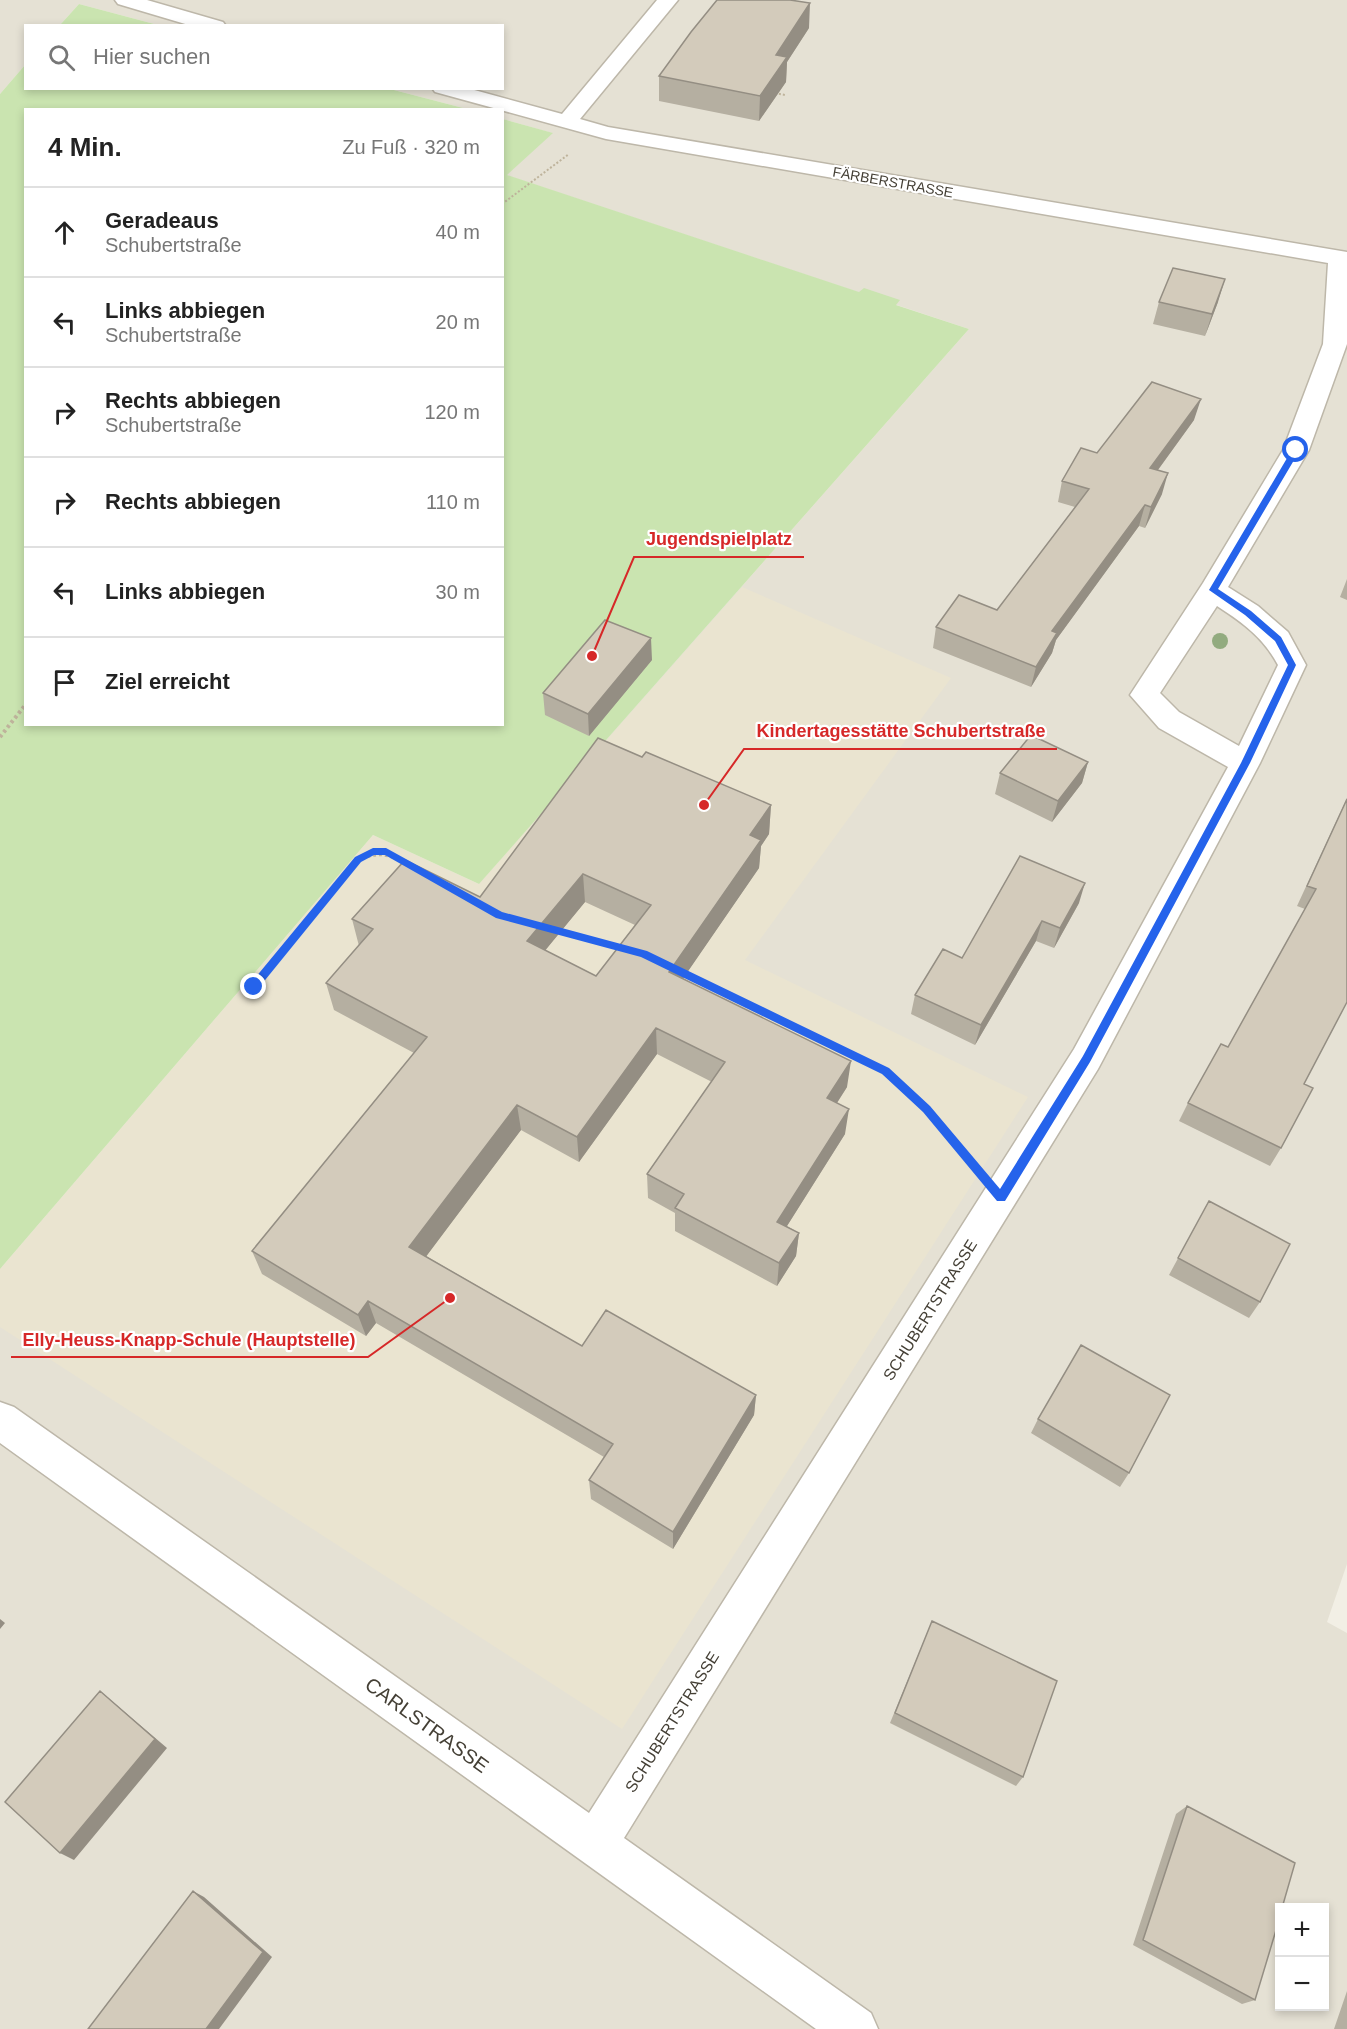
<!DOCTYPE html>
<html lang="de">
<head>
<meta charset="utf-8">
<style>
  body { margin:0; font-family:Helvetica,sans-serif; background:#f2f2f2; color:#222 }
  .controls { position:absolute; right:18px; bottom:18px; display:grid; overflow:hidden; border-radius:0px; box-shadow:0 3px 9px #0003 }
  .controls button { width:54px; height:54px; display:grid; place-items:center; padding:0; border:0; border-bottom:2px solid #e0e0e0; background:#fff; color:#222; font:30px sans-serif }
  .stop { position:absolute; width:18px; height:18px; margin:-14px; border:4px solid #2563eb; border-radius:50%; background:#fff }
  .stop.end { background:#2563eb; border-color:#fff; box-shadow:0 2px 6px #0008 }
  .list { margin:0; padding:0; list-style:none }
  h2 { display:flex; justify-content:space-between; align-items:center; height:78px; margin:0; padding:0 24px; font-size:26px }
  h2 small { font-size:20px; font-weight:400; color:#767676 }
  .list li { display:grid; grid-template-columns:39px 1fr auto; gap:18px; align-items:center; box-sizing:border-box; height:90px; padding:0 24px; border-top:2px solid #e0e0e0 }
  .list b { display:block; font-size:22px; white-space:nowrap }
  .list p { margin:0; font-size:20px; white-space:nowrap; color:#767676 }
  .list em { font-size:20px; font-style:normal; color:#767676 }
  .icon { flex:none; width:33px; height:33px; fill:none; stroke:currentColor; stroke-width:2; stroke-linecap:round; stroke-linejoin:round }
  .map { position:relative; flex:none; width:1347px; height:2029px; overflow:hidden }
  .search { position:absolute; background:#fff; box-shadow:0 3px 9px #0003; left:24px; top:24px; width:480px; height:66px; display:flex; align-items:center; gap:15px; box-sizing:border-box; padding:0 21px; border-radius:0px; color:#767676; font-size:22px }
  .panel { position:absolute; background:#fff; box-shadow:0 3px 9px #0003; left:24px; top:108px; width:480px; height:618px; border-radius:0px }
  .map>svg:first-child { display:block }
  .residential { fill:#e5e1d4; fill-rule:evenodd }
  .education { fill:#eae4d0 }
  .green { fill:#cae4b0 }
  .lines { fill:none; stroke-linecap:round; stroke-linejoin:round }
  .minor-casing { stroke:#bdb7a9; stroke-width:3 }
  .path-far2 { stroke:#beb39b; stroke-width:2; stroke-dasharray:2 2; stroke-linecap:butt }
  .path-far1 { stroke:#beb39b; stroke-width:4; stroke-dasharray:3 3; stroke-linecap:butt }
  .path { stroke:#beb39b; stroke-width:4.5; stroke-dasharray:4 4; stroke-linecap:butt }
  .minor { fill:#fff; fill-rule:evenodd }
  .tree { fill:#92ab7f }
  .wall { fill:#b5afa1; fill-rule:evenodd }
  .shaded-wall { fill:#948e83 }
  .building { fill:#d3cbbb; stroke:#948e83; stroke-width:1.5; fill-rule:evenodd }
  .route { fill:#2563eb }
  .labels { text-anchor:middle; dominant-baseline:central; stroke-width:4.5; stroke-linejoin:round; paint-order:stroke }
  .far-street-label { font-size:14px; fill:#443f35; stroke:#fff }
  .street-label { font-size:16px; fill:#443f35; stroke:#fff }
  .near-street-label { font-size:20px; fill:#443f35; stroke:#fff }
  .leader { fill:none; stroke:#d62828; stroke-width:2 }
  .callout-dot { fill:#d62828; stroke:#fff; stroke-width:2 }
  .callout-label { font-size:18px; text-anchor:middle; font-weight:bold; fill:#d62828; stroke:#fff; stroke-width:4.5; stroke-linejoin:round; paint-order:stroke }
</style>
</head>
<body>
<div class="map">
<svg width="1347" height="2029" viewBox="0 0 1347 2029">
  <rect width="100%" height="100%" fill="#f2efe5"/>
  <path class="residential" d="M0,0H1347V1564L1327,1622L1347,1633V2029H0V1269L479,884L969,329L506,175L552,133L503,119L502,110L467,109L390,89L502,88V26L158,25L79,4L60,25L26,26L25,65L0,94ZM1280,1908H1324V2006H1280Z"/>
  <path class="education" d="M742,587L951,678L745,960L1028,1097L622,1729L0,1327V1269L373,835L479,884Z"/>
  <path class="green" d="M79,4L158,25H60Z
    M25,65L26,88L390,89L467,109L26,110V724H502L503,119L553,133L507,175L859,292L864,288L900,300L896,305L969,329L479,884L373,835L0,1269V94Z"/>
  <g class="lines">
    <g class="minor-casing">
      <path id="minor" d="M115,0H147L223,22L226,26H192L118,4Z
        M657,0H678L580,119L608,127L1347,252V344L1309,450L1228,587L1258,606L1288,632L1306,665L1260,763L1098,1069L624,1838L871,2013L878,2029H816L0,1443V1402L14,1407L589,1813L1074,1049L1228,767L1159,728L1130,695L1203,583L1283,450L1323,344L1328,263L606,139L435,92L432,88H467L562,114ZM1217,606C1243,623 1263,637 1278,665L1239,746L1179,712L1160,693Z"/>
    </g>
    <path class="path-far2" d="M775,93L785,95
      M502,204L569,154"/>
    <path class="path-far1" d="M0,737L26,704
      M557,930L622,948
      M682,972L886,1071L926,1109L965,1156
      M254,987L358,860C377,851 388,853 406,863"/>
    <path class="path" d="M964,1154L971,1163"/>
    <use href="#minor" class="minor"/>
  </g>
  <circle class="tree" cx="1220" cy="641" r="8"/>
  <path class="wall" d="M809,28L787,62L786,82L759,121L659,101V76Z
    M1159,302H1218L1205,336L1153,324Z
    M1194,420L1158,470L1162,494L1145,528L1139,526L1056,640L1052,653L1031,687L933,648L936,627L997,610L1075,507L1058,502L1062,481L1097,453Z
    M1347,579V600L1340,597Z
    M652,660L589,736L545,715L543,693Z
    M642,757L771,805L769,834L761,846L759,868L683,978L847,1087L837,1103L845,1134L787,1226L799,1233L796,1256L777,1286L675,1231V1213L648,1198L647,1174L712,1082L657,1054L579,1162L521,1130L426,1256L582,1346L756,1395L754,1415L673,1549L591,1499L589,1480L604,1457L376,1323L366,1336L262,1274L252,1251L414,1053L334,1010L326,983L359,946L352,919L480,897ZM585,902L635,925L596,976L545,950Z
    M1088,762L1082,783L1052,822L995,794L1000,773Z
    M1347,798V1002L1304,1084L1281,1148L1270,1166L1179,1121L1188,1103L1228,1047L1305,909L1297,906Z
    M1079,903L1054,948L1036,941L975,1045L911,1014L915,995L962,958Z
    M1209,1201L1260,1302L1249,1318L1169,1275Z
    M1038,1419L1129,1473L1120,1487L1031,1433Z
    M932,1621L1023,1777L1016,1786L890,1723Z
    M1187,1806L1255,2000L1242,2004L1133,1945L1176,1814Z
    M1347,1991V2029H1334Z"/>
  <path class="shaded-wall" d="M810,3L809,28L787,62L786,82L759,121L760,96L776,55Z
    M1225,279L1218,302L1205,336L1212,314Z
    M1201,399L1194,420L1144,489L1150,468Z
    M1168,473L1162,494L1145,528L1151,507Z
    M1145,505L1139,526L1056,640L1052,653L1031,687L1036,667L1052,631Z
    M651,638L652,660L589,736L588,714Z
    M1088,762L1082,783L1052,822L1058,801Z
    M771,805L769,834L761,846L759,868L669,999V972L750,835Z
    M583,874L585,902L530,969L527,941Z
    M1085,883L1079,903L1054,948L1060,928Z
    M1042,921L1036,941L975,1045L981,1025Z
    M656,1028L657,1054L579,1162L577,1137Z
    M851,1061L847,1087L824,1123L827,1098Z
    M517,1105L521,1130L416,1270L409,1247Z
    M849,1109L845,1134L775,1245L777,1222Z
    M799,1233L796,1256L777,1286L779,1263Z
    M368,1301L376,1323L366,1336L358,1315Z
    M756,1395L754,1415L673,1549V1532Z
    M0,1619L5,1623L0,1629Z
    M100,1691L167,1748L74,1860L60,1853Z
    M193,1891L204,1897L272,1957L219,2029H206Z"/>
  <path class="building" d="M717,0H790L810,3L776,55L787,57L760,96L659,76L691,32Z
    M1173,268L1225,279L1212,314L1159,302Z
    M1152,382L1201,399L1150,468L1168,473L1151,507L1145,505L1052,631L1057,633L1036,667L936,627L959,595L997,610L1089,489L1062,481L1081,448L1097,453Z
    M605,620L651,638L588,714L543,693Z
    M1031,735L1088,762L1058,801L1000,773Z
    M598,738L642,757L646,752L771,805L750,835L761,840L669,972L851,1061L827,1098L849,1109L777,1222L799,1233L779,1263L675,1208L684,1194L647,1174L725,1062L656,1028L577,1137L517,1105L409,1247L582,1346L606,1310L756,1395L673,1532L589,1480L613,1444L368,1301L358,1315L252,1251L427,1037L326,983L373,929L352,919L405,860L480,897ZM583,874L651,905L596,976L527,941Z
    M1347,799V1002L1304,1084L1313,1088L1281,1148L1188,1103L1221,1044L1228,1047L1316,889L1307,886Z
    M1020,856L1085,883L1060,928L1042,921L981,1025L915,995L943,949L962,958Z
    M1209,1201L1290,1244L1260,1302L1178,1258Z
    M1081,1345L1170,1395L1129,1473L1038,1419Z
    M932,1621L1057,1681L1023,1777L895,1713Z
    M100,1691L155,1739L60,1853L5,1802Z
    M1187,1806L1295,1863L1282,1908H1280V1917L1255,2000L1143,1940Z
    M193,1891L263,1952L206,2029H88Z"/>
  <path class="route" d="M1293,448L1300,450L1218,589L1251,611L1281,637L1296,665L1250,763L1090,1062L1005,1201H997L923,1112L882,1074L641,957L496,918L385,855H374L361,862L257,990H250V984L355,857L373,848H386L502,912L647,951L889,1068L930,1106L1000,1189L1083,1056L1241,763L1288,665L1275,641L1245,615L1209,590Z"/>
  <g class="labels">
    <g class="far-street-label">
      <text transform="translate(893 182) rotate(10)">FÄRBERSTRASSE</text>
    </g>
    <g class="street-label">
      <text transform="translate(930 1310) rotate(-58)">SCHUBERTSTRASSE</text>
      <text transform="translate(672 1722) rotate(-58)">SCHUBERTSTRASSE</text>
    </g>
    <g class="near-street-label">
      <text transform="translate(427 1725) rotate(36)">CARLSTRASSE</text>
    </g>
  </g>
  <path class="leader" d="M592 656L634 557H804M704 805L744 749H1057M450 1298L368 1357H11"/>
  <g class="callout-dot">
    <circle cx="592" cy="656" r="6"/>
    <circle cx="704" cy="805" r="6"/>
    <circle cx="450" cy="1298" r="6"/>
  </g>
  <g class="callout-label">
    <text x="719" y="545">Jugendspielplatz</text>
    <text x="901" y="737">Kindertagesstätte Schubertstraße</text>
    <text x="189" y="1346">Elly-Heuss-Knapp-Schule (Hauptstelle)</text>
  </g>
</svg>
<div class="controls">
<button>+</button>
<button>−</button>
</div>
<div class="stop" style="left:1296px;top:450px"></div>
<div class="stop end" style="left:254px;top:987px"></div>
<div class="search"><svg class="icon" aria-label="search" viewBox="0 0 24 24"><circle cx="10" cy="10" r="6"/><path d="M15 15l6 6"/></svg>Hier suchen</div>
<section class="panel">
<h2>4 Min.<small>Zu Fuß · 320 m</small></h2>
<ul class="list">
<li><svg class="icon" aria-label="ahead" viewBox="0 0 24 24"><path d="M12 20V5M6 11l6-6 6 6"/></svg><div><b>Geradeaus</b><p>Schubertstraße</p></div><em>40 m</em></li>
<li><svg class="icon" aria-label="left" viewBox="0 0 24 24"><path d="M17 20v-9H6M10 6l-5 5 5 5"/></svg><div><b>Links abbiegen</b><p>Schubertstraße</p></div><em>20 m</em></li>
<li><svg class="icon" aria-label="right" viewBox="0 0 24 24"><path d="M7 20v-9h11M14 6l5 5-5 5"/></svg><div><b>Rechts abbiegen</b><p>Schubertstraße</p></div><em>120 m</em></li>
<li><svg class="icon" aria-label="right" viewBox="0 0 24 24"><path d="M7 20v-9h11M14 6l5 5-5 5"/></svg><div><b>Rechts abbiegen</b></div><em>110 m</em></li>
<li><svg class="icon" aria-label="left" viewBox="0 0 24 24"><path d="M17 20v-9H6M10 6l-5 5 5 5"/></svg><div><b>Links abbiegen</b></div><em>30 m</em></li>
<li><svg class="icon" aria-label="arrive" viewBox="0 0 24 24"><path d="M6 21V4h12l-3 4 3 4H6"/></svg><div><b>Ziel erreicht</b></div></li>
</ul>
</section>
</div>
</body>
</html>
